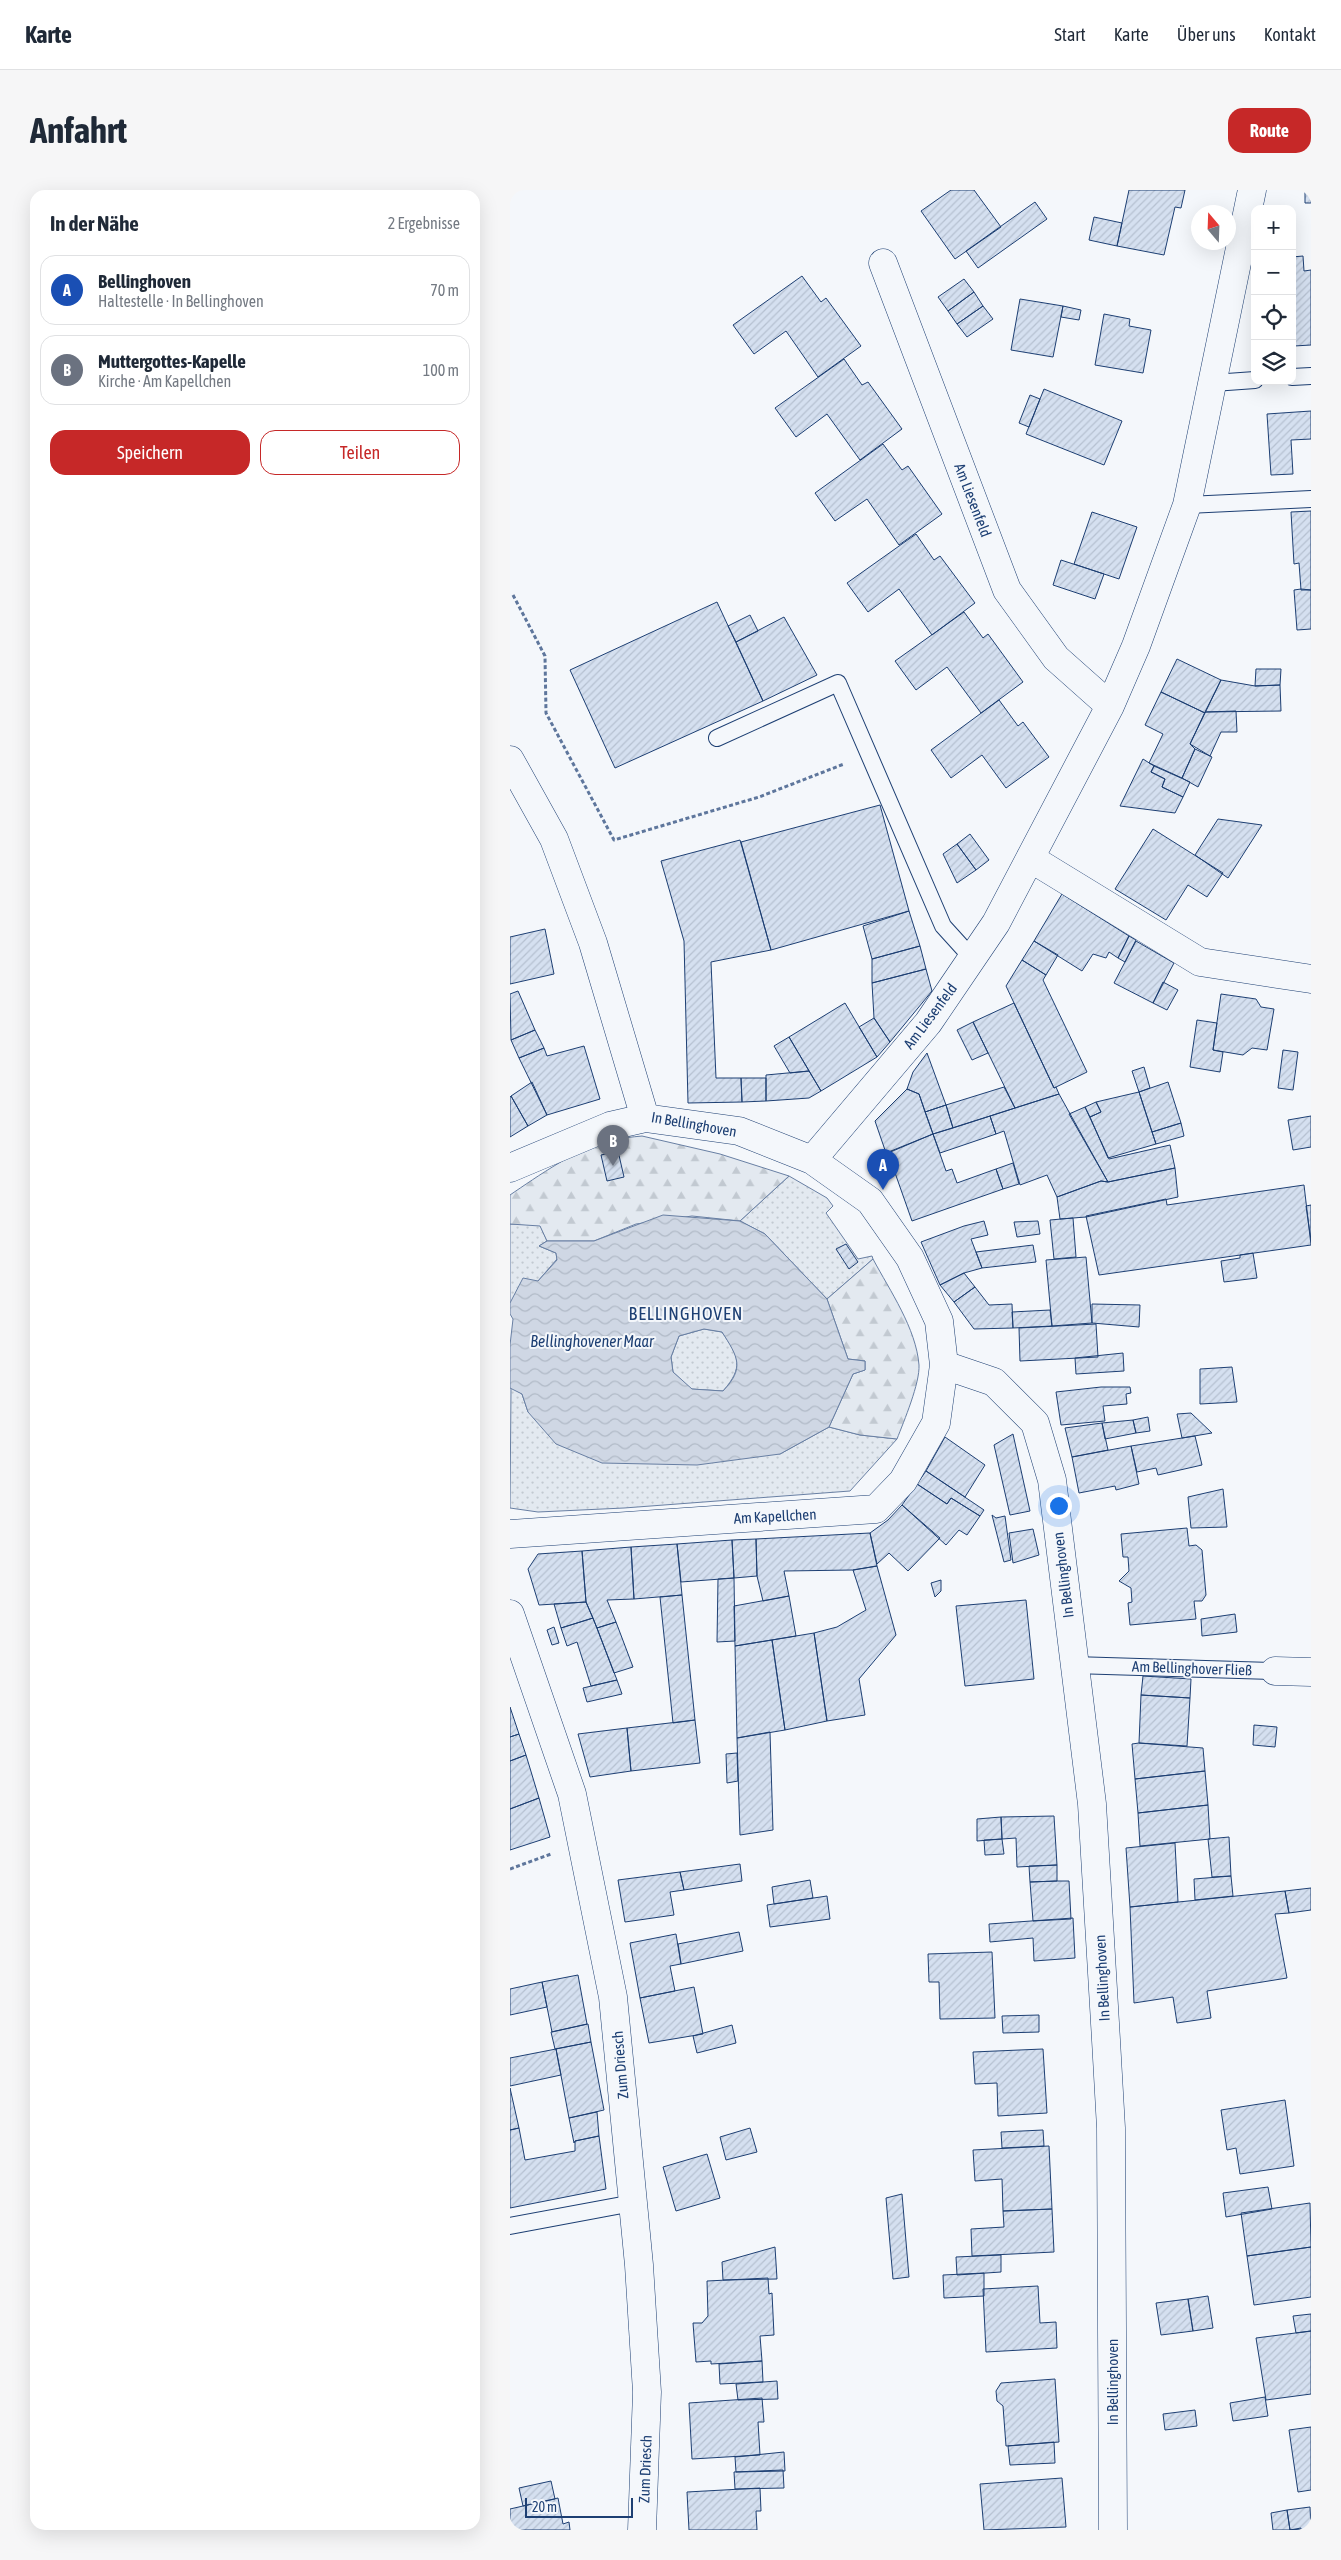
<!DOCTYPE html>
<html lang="de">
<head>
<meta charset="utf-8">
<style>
  body { margin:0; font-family:"Asap Condensed",sans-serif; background:#f6f6f7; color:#1f2937 }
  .controls { position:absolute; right:15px; top:15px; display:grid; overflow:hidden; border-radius:10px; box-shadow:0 5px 20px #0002 }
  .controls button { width:45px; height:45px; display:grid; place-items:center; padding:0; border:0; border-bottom:1px solid #e0e1e3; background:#fff; color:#1f2937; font:25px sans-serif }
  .compass { position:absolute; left:681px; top:15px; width:45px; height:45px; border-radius:50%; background:#fff; box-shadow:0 5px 20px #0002; rotate:341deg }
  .scale { position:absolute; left:15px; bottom:12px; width:108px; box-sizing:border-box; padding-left:5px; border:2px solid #1d3f73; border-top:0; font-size:14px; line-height:18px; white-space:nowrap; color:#1d3f73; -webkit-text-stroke:4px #f4f7fb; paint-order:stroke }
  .you { position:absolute; left:548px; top:1315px; width:18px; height:18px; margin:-12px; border:4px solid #fff; border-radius:50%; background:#1a73e8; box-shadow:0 0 0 8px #1a73e833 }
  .badge { display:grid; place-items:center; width:32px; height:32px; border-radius:50%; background:#c62828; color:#fff; font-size:16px; font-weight:700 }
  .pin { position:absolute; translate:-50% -41px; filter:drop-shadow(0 1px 2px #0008) }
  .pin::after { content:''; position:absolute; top:26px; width:18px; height:15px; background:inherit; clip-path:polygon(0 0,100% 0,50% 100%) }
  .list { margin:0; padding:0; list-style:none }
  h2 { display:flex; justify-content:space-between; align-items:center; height:65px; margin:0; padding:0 20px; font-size:21px }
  h2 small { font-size:16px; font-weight:400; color:#747a83 }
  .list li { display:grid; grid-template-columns:32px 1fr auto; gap:15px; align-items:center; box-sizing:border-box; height:70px; margin:0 10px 10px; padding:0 10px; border:1px solid #e0e1e3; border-radius:15px }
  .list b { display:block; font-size:19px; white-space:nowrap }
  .list p { margin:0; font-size:16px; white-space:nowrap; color:#747a83 }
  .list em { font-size:16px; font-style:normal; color:#747a83 }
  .actions { display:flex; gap:10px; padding:15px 20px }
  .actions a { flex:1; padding:11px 0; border:1px solid #c62828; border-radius:15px; text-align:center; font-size:18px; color:#c62828 }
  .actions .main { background:#c62828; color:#fff }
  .icon { flex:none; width:28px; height:28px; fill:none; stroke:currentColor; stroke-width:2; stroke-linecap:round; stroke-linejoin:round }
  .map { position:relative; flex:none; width:801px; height:2340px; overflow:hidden; border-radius:15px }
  header { display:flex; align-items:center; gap:30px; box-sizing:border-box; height:70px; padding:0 25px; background:#fff; border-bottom:1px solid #e0e1e3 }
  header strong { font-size:24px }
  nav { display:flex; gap:28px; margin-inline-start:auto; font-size:18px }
  .intro { display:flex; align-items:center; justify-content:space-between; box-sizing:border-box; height:120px; padding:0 30px }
  h1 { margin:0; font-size:35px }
  .button { padding:12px 22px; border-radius:15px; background:#c62828; color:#fff; font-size:18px; font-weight:700 }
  main { display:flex; gap:30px; padding:0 30px }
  aside { flex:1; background:#fff; border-radius:15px; box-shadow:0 5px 20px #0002 }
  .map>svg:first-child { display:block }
  .grass { fill:url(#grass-dots); stroke:#687fa3 }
  .forest { fill:url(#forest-firs); stroke:#687fa3 }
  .water { fill:url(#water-waves); stroke:#687fa3; fill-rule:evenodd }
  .building { fill:url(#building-hatch); stroke:#1d3f73 }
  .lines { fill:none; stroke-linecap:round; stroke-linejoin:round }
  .service-casing { stroke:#1d3f73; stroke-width:18 }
  .minor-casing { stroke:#1d3f73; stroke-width:29 }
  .path { stroke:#5e769c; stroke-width:3; stroke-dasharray:4 2.5; stroke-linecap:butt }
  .service { stroke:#f4f7fb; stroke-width:16 }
  .minor { stroke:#f4f7fb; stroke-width:28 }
  .labels { text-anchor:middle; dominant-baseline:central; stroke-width:4; stroke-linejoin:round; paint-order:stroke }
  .street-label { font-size:15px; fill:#1d3f73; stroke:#f4f7fb }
  .water-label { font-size:16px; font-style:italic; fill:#1d3f73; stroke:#f4f7fb }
  .quarter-label { font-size:18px; letter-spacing:1px; fill:#1d3f73; stroke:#f4f7fb }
</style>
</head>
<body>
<header>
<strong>Karte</strong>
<nav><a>Start</a><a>Karte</a><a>Über uns</a><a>Kontakt</a></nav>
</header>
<div class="intro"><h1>Anfahrt</h1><a class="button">Route</a></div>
<main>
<aside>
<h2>In der Nähe<small>2 Ergebnisse</small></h2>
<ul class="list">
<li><span class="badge" style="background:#1a4fb4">A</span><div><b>Bellinghoven</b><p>Haltestelle · In Bellinghoven</p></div><em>70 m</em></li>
<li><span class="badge" style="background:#6b7280">B</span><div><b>Muttergottes-Kapelle</b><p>Kirche · Am Kapellchen</p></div><em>100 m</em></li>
</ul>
<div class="actions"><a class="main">Speichern</a><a>Teilen</a></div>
</aside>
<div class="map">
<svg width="801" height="2340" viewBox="0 0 801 2340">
  <defs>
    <pattern id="grass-dots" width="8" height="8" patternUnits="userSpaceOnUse" patternTransform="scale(1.25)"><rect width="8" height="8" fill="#e3e9f0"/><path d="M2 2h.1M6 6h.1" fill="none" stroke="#c2c9d1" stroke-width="1.8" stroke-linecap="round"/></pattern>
    <pattern id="forest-firs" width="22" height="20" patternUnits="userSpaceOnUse" patternTransform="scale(1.25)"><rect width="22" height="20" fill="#e3e9f0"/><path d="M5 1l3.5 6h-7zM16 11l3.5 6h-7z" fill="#c2c9d1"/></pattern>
    <pattern id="water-waves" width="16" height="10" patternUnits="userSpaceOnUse" patternTransform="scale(1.25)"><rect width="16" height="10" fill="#cfd7e4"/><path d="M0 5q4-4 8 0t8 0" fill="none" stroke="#b1bac7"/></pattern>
    <pattern id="building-hatch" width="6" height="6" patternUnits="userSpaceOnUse" patternTransform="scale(1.25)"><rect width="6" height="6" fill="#d5e0f0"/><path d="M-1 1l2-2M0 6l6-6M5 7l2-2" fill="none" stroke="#b6c1d1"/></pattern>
  </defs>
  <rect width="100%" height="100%" fill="#f4f7fb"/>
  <path class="grass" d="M279,986L317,1008L323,1016L316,1023L348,1069L362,1066L363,1069L317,1109L255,1044L230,1031Z
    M0,1034L30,1035L37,1051L29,1056L46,1063L47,1069L28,1091L0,1113Z
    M194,1139L212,1142C229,1167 234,1177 213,1201L181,1199L163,1182L161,1167L169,1146Z
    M1,1197L12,1204L18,1222L270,1264L319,1237L350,1245L387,1249L340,1301L114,1318L28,1322L0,1318Z"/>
  <path class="forest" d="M132,946L210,964L279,986L230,1031L182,1026L126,1034L84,1051H37L30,1036L0,1034V1005C25,988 72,955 101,950C111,948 122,947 132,946Z
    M363,1069C380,1101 406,1138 409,1175C410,1193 394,1231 387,1249L350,1245L319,1237L343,1184L355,1180V1171L338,1169L317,1109Z"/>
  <path class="water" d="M153,1025L230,1031L255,1044L317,1109L338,1169L355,1171V1180L343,1184L319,1237L270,1264L187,1275L92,1273L46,1254L18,1222L12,1204L0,1198V1155L3,1129L0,1124V1113L13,1088L28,1091L47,1070L46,1063L29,1056L37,1051H84ZM194,1139L212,1142C228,1167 235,1178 213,1201L182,1199L163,1182L161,1167L169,1146Z"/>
  <path class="building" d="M441,0H464L491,37L445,69L411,21Z
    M619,0H675L671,18L665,17L654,65L607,56Z
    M795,0H801V13H795Z
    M525,12L537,29L468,78L456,61Z
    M584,27L612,33L607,56L579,50Z
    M793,66L794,81L801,80V155L784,156L782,67Z
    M292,86L311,112L316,108L351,156L308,187L276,141L244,164L223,135Z
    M454,89L464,102L438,121L428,107Z
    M464,102L473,116L447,134L438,121Z
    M510,109L553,116L543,167L501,160Z
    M473,116L483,129L457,147L447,134Z
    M553,116L571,120L569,130L551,127Z
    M594,124L620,129L619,136L641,140L633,183L585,175Z
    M334,169L352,195L358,192L392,239L350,270L317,224L286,247L265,218Z
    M534,199L612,231L594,275L516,244Z
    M520,205L530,209L519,237L509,233Z
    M801,221V249L781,250L783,284L761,285L757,224Z
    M373,254L392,280L398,276L432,324L389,355L357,309L325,331L305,303Z
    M801,321V400H791L789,373L784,374L781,322Z
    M582,322L627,337L609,389L564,374Z
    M406,344L424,370L430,366L465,413L422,445L389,399L358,422L337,393Z
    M551,370L594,384L585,409L543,395Z
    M791,399L801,400V439L787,440L784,400Z
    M207,412L253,511L105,578L60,480Z
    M454,422L473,448L478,444L513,492L471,523L437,477L406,500L385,471Z
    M240,425L248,441L226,452L218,436Z
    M274,427L307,485L253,511L226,452Z
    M667,469L711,490L695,523L651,502Z
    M746,479H771L770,495L745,496Z
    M711,490L745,496L770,495L771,521L695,522Z
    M651,502L695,523L680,554L685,559L672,588L639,573L653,544L635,535Z
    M489,510L508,536L513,532L539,567L496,598L472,565L441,588L421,560Z
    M726,521L727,542H711L700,566L680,554L695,522Z
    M685,559L702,567L688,597L672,588Z
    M633,569L644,576L641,582L655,589L652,597L673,607L665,623L610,616Z
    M644,576L680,592L673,607L652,597L655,589L641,582Z
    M370,615L399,721L261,760L231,652Z
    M708,629L752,635L718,688L685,665Z
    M643,639L713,683L697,707L678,695L656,730L605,699Z
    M460,644L479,670L466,680L447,654Z
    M230,650L261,760L201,772L206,888H231L232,912L178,913L174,751L151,671Z
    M447,654L466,680L447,693L433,664Z
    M552,704L619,746L608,768L599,762L596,768L583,764L572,781L524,751Z
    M399,721L410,756L362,769L353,736Z
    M35,739L44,784L0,794V747Z
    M619,746L626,750L615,772L608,768Z
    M524,751L548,765L536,785L512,770Z
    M626,751L664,773L643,813L604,793Z
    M410,756L416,779L362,793V769Z
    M512,770L536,785L533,790L577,882L544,898L496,796Z
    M416,779L422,801L380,852L364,828L362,793Z
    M653,792L668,800L657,820L643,813Z
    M8,801L25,840L1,850L0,804Z
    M711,804L746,809L751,817L764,819L757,860L742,858L733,865L703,860Z
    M335,813L367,867L311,901L279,847Z
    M504,813L544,898L546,897L549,904L505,918L463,832Z
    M364,828L380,852L367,867L349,837Z
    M687,830L707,833L703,860L713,862L710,882L680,877Z
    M463,832L478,863L462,870L447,840Z
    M25,840L34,858L9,868L1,850Z
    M279,847L299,881L280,883L264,856Z
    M74,856L90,909L37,925L9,868L34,858L37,866Z
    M773,860L788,862L783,900L768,898Z
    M417,863L436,915L415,922L409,904L397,899L403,882Z
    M634,877L640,898L629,902L622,881Z
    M299,881L311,901L299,908L256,911V885Z
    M231,888H256V911L232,912Z
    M22,892L37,925L18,936L1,906Z
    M658,892L671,933L642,942L629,902Z
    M494,897L505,918L443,938L436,915Z
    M397,899L409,904L423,944L376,963L365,931Z
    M629,902L646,954L598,968L580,927L591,922L586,912Z
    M549,904L598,992L591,991L547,1007L537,985L510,995L494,941L486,944L480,926Z
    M1,906L18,936L0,947V907Z
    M586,912L591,922L580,927L575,917Z
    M436,915L443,938L423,944L415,922Z
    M575,917L599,969L660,955L665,978L598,992L559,924Z
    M480,926L486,944L430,963L423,944Z
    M801,926V957L783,960L778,930Z
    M671,933L674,946L646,954L642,942Z
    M423,944L436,981L442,979L447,993L486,979L493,999L402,1031L378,963Z
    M108,961L114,987L97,991L91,965Z
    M503,973L509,994L493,999L486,979Z
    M665,978L668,1007L576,1027L550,1029L547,1007L591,991L598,992Z
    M794,995L801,1055L589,1085L576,1026L656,1009L657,1015Z
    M801,1015V1050L796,1016Z
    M563,1028L566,1067L544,1069L540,1030Z
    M474,1031L478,1045L461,1049L472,1078L454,1083L430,1095L411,1052L454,1036Z
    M528,1031L530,1044L507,1047L504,1032Z
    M336,1054L348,1072L339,1079L326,1059Z
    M523,1055L526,1072L472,1078L466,1062Z
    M743,1063L747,1088L714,1092L711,1071L730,1068V1065Z
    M576,1067L582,1133L542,1136L536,1070Z
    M454,1083L465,1097L444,1112L430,1095Z
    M465,1097L479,1115L502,1114L503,1138L464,1139L444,1112Z
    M582,1114L630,1115L629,1137L582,1133Z
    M540,1120L542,1136L503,1138L502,1122Z
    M586,1134L588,1167L510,1171L509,1138Z
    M613,1163L614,1181L566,1184L565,1168Z
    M722,1177L727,1212L690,1214V1179Z
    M591,1197H620L621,1203L616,1204L617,1214L593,1216L595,1231L551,1235L546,1202Z
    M681,1223L702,1243L672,1248L667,1224Z
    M638,1227L640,1241L626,1243L623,1230Z
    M623,1230L626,1243L595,1249L592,1233Z
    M592,1233L598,1260L562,1267L555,1238Z
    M503,1244L520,1321L500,1325L484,1255Z
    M685,1246L692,1275L648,1285L646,1278L627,1282L621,1256Z
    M435,1247L475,1275L455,1307L416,1281Z
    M621,1256L629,1294L606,1300L605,1296L569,1303L562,1267Z
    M416,1281L474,1320L470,1326L441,1308L437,1314L407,1294Z
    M407,1294L437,1314L441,1308L470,1326L457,1345L449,1340L436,1355L392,1315Z
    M713,1299L717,1337L681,1338L678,1307Z
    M392,1315L430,1348L398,1381L379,1363L367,1374L360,1343L378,1330Z
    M482,1325L486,1328L495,1326L501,1370L494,1372Z
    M677,1338L679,1356L686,1355L692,1360L696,1405L692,1411H684L686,1429L620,1435L618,1413L622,1412L621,1398L609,1391L619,1381L618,1367H613L611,1344Z
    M523,1339L529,1365L503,1373L499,1343Z
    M360,1343L367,1376L343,1380L274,1381L279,1406L253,1411L247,1386L246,1349Z
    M246,1349L247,1386L224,1388L222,1350Z
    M222,1350L224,1388L171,1392L167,1354Z
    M167,1354L172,1405L124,1409L121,1357Z
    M121,1357L124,1409L97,1410L106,1432L87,1438L76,1412L72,1361Z
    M72,1361L76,1412L29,1415L18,1379L28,1364Z
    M367,1376L386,1445L349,1489L355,1525L317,1531L304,1443L327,1437L356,1420L343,1380Z
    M224,1388L225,1451L207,1452L208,1389Z
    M431,1390V1401L425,1407L421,1393Z
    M172,1405L185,1530L163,1533L150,1407Z
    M279,1406L286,1446L225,1456L224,1416Z
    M516,1410L524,1489L455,1496L446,1416Z
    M76,1412L83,1428L51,1438L44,1414Z
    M725,1424L727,1442L692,1446L691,1429Z
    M83,1428L107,1490L81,1496L67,1452L57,1456L51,1438Z
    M106,1432L123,1477L104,1483L87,1438Z
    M44,1437L49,1453L42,1455L37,1440Z
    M304,1443L317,1531L275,1540L262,1450Z
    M262,1450L275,1540L227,1548L225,1456Z
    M633,1486L681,1489L680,1508L631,1505Z
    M107,1490L112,1504L77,1512L73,1498Z
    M631,1505L680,1508L677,1556L629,1553Z
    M0,1517L9,1544L0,1547Z
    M185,1530L190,1573L121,1581L117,1538Z
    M744,1535L767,1537L765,1557L743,1555Z
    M117,1538L121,1581L80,1587L68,1544Z
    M260,1542L263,1640L230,1645L227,1548Z
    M9,1544L16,1565L0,1571V1547Z
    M629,1553L693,1558L695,1581L625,1589L622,1554Z
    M227,1563L228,1591L217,1593L216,1564Z
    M16,1565L29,1608L0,1619V1571Z
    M695,1581L698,1615L628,1623L625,1589Z
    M29,1608L40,1647L0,1660V1619Z
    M698,1615L700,1649L630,1656L628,1623Z
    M544,1626L547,1675L507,1677L506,1648L492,1649L491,1627Z
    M491,1627L492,1649L467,1651V1629Z
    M719,1647L721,1686L702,1687L698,1649Z
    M492,1649L494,1664L475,1665L474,1650Z
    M665,1653L668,1712L620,1717L616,1658Z
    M230,1674L232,1691L174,1700L170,1682Z
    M547,1675V1691L520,1692L519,1676Z
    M170,1682L174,1700L160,1702L164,1725L115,1732L108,1690Z
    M721,1686L723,1706L685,1710L684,1689Z
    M300,1690L303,1708L264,1714L262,1697Z
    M547,1691H559L561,1729L523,1731L520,1692Z
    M801,1698V1720L779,1723L775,1701Z
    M775,1701L779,1723L765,1724L777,1788L697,1801L701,1828L667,1833L663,1807L624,1813L620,1717Z
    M317,1706L320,1729L260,1737L257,1715Z
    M563,1728L565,1768L524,1771L523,1748L480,1752L479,1734Z
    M229,1742L233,1761L171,1774L168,1754Z
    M166,1744L171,1774L160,1776L165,1801L130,1808L120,1753Z
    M482,1762L485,1828L430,1829L429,1792H419L418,1764Z
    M68,1785L77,1834L42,1842L32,1792Z
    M32,1792L37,1817L0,1825V1799Z
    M184,1797L193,1844L139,1853L130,1808Z
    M529,1825V1842L493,1843L492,1826Z
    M78,1834L81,1852L45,1859L41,1842Z
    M222,1835L226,1853L187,1863L183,1846Z
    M81,1852L94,1920L59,1928L46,1859Z
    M46,1859L51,1885L0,1896V1868Z
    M533,1859L537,1923L488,1926L487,1893L465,1894L463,1862Z
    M0,1898L9,1938L0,1940Z
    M775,1910L784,1976L730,1984L726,1958L717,1960L711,1920Z
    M87,1922L89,1946L65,1951L64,1953L59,1928Z
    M9,1938L15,1970L65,1961V1951L89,1946L96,1999L0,2018V1940Z
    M240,1938L247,1962L216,1970L210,1947Z
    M533,1940L534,1956L492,1958L491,1942Z
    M539,1956L542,2019L493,2021L492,1989L465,1991L463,1960Z
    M197,1964L210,2008L166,2021L153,1977Z
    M758,1997L762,2019L716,2027L713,2003Z
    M392,2004L399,2087L383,2089L376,2008Z
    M800,2013L801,2057L737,2066L731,2023Z
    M542,2019L544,2062L462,2066L461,2039L494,2037L493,2021Z
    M265,2057L267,2089L213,2090L212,2072Z
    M801,2057V2107L744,2115L737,2066Z
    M491,2065V2082L447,2085L446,2067Z
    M474,2083V2106L434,2108L433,2085Z
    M258,2088L259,2104L262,2103L264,2145L250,2146L252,2171L201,2174V2171L186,2172L183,2133H192L198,2126L197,2091Z
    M528,2096L530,2133L546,2132L547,2158L476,2162L473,2099Z
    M698,2106L703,2138L683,2141L678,2109Z
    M678,2109L683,2141L651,2145L646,2113Z
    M801,2124V2141L786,2143L783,2126Z
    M801,2141V2204L756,2210L746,2148Z
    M252,2171L253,2192L210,2194L209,2174Z
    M545,2189L549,2252L496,2256L493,2216L487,2211L486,2201L491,2193Z
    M267,2191L268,2209L228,2210L226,2194Z
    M755,2207L758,2226L723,2231L720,2213Z
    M252,2208L254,2232H248L250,2265L182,2269L179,2213Z
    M685,2220L687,2236L655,2240L653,2224Z
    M801,2237V2300L788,2302L779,2240Z
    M544,2252L545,2273L500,2275L498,2256Z
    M274,2262L275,2281L226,2282L225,2267Z
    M273,2280L274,2298L225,2299L224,2282Z
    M552,2288L556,2337L474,2340L470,2294Z
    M41,2291L45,2309L13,2316L9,2298Z
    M250,2298L251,2321H246L247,2340H179L177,2302Z
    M48,2308L53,2334L59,2332L60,2340H0V2319Z
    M800,2317L801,2339L780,2340L777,2320Z
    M777,2320L780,2340L791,2338V2340H763L761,2323Z"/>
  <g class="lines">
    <g class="service-casing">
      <path id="service" d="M782,187L801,186
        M703,193L745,190
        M677,315L801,309
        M207,548L328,493L433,736L462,768
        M563,1475L765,1481
        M0,2036L123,2013"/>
    </g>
    <g class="minor-casing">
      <path id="minor" d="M373,73L497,400L546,468L600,516
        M0,570L44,649L83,753L135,928
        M520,668L690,772L801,789
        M302,970L418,833L486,733L600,516L626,456L677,315L742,0
        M0,978L100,936L135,928L229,941L302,970L360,1011L400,1068L429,1131L434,1175L426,1233L393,1291L366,1319L0,1344
        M434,1175L484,1192L525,1233L542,1290L582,1614L596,1850L601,1938L603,2340
        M0,1424L62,1604L103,1807L129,2075L137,2202L132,2340
        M765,1481L801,1482"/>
    </g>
    <path class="path" d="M3,405L35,466L36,523L104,650L249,607L334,574
      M0,1679L41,1664"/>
    <use href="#service" class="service"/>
    <use href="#minor" class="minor"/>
  </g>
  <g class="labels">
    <g class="street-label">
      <text transform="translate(463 310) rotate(69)">Am Liesenfeld</text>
      <text transform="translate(420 826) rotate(-53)">Am Liesenfeld</text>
      <text transform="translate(184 934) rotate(10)">In Bellinghoven</text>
      <text transform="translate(265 1326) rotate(-3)">Am Kapellchen</text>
      <text transform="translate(553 1385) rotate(-97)">In Bellinghoven</text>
      <text transform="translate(682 1478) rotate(2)">Am Bellinghover Fließ</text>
      <text transform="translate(592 1788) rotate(-93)">In Bellinghoven</text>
      <text transform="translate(110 1875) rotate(-95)">Zum Driesch</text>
      <text transform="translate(602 2192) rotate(-90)">In Bellinghoven</text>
      <text transform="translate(135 2279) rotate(-88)">Zum Driesch</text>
    </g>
    <g class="water-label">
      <text x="82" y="1151">Bellinghovener Maar</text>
    </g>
    <g class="quarter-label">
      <text x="176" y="1123">BELLINGHOVEN</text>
    </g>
  </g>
</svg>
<div class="controls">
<button>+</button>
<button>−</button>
<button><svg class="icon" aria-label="locate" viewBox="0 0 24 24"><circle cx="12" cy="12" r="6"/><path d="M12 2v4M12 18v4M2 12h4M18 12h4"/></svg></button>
<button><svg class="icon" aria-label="layers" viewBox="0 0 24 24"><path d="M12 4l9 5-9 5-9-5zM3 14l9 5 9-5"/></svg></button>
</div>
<svg class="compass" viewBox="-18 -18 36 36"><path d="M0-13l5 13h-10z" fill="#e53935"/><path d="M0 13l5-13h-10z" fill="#747a83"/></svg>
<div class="scale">20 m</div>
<div class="you"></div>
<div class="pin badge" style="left:373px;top:1000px;background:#1a4fb4">A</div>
<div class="pin badge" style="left:103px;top:976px;background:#6b7280">B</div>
</div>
</main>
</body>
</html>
